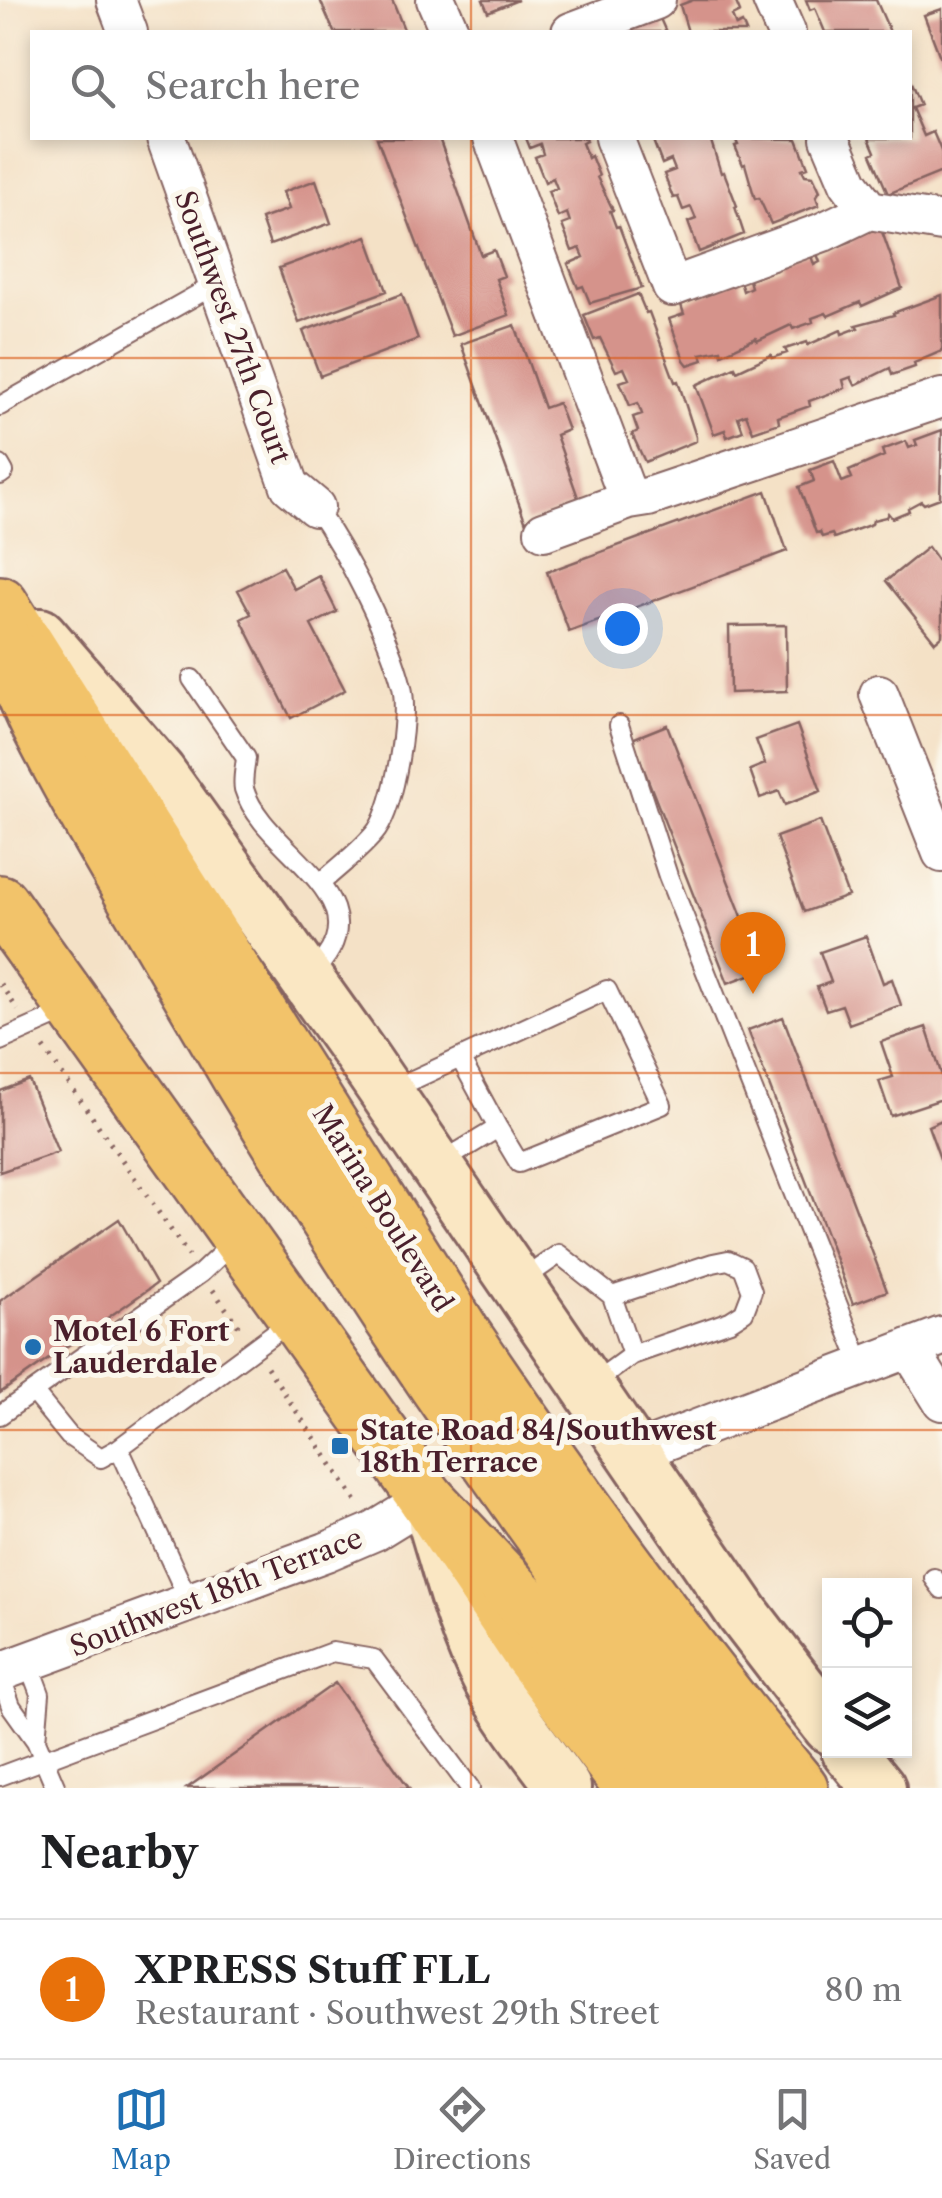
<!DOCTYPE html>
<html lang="en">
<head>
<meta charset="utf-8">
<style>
  body { margin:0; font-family:"Libre Caslon Text",serif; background:#f2f2f2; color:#202124 }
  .controls { position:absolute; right:30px; bottom:30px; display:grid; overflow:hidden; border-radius:0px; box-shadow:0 5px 15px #0003 }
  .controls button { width:90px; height:90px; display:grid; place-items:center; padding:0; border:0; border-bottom:2px solid #e0e0e0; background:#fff; color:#202124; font:50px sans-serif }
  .you { position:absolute; left:622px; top:628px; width:35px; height:35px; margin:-25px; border:8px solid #fff; border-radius:50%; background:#1a73e8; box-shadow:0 0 0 15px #1a73e833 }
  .badge { display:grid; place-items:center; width:65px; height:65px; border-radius:50%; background:#1f6fb2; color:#fff; font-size:32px; font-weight:700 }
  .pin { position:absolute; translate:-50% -82px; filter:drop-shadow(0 2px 5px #0008) }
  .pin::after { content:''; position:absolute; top:52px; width:35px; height:30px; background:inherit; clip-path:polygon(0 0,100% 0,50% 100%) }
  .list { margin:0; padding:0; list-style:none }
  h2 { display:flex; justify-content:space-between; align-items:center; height:130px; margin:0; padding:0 40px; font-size:42px }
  h2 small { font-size:32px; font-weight:400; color:#757577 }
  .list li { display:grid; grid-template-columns:65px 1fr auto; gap:30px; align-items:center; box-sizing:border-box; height:140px; padding:0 40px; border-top:2px solid #e0e0e0 }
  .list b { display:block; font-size:38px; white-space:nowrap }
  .list p { margin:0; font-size:32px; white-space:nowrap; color:#757577 }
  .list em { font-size:32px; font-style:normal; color:#757577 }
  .icon { flex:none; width:55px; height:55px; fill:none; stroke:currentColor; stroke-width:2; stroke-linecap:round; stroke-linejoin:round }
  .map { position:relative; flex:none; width:942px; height:1788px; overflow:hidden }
  .search { position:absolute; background:#fff; box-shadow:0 5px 15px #0003; left:30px; right:30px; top:30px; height:110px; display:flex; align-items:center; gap:25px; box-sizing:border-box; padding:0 35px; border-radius:0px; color:#757577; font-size:38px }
  .sheet { height:270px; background:#fff }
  nav { display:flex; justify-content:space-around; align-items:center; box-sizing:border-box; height:140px; border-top:2px solid #e0e0e0; background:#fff; font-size:28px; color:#757577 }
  nav a { display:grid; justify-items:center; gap:5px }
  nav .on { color:#1f6fb2 }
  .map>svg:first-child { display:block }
  .building { fill:#d5938b }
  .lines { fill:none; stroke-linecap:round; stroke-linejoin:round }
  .lane-casing { stroke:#866361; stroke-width:22 }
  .street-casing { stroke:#866361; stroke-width:42 }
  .secondary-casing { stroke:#866361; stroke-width:58 }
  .primary-casing { stroke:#866361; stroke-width:60 }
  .highway-casing { stroke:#866361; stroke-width:60 }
  .path { stroke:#866361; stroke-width:5; stroke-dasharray:2.5 8; stroke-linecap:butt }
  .lane { stroke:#fff; stroke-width:18 }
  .street { stroke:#fff; stroke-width:38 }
  .secondary { stroke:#fae7c3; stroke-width:52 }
  .primary { stroke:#f2c36a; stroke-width:55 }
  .highway { stroke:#f2c36a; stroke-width:55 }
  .grid { fill:none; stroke:#d8530f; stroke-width:2.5; stroke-opacity:0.55 }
  .poi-dot { fill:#1f6fb2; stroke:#fbf7ec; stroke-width:4 }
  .labels { text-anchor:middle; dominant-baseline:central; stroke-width:10; stroke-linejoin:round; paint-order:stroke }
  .street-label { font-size:28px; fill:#4a1f2b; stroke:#fbf7ec }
  .poi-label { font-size:28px; font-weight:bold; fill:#4a1f2b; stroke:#fbf7ec; text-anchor:start }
</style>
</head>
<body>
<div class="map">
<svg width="942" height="1788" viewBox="0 0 942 1788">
  <rect width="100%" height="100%" fill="#fbf7ec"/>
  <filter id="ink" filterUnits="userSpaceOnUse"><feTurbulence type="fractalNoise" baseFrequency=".01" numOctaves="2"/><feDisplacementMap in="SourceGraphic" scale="20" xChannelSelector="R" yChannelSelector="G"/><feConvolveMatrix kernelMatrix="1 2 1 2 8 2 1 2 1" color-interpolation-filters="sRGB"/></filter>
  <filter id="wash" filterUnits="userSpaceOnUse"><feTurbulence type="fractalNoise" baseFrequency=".0048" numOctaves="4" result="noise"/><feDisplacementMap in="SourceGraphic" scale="40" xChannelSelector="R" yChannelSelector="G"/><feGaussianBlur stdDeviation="2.25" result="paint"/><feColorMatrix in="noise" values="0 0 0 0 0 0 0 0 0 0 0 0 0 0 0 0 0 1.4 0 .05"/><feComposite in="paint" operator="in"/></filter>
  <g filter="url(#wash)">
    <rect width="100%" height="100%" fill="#f4e1c6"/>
    <g id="blocks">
      <path class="building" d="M320,0H392L405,32H334Z
        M483,0H518L488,12Z
        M693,0H735L740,12L732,16L736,26L742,23L746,32H688L680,5Z
        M806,0H876L890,32H825L815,8L810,10Z
        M942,9V62L924,15Z
        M658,14L666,32H611Z
        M910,81L920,105L912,108L924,136L933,132L942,153V172L888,194L871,154L875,152L869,138H910Z
        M377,138H439L481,255L494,250L504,276L496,279L509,315L452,336Z
        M526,138H585L586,141L582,143L588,158L591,156L599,176L597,177L613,210L610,211L616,227L619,226L642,288L590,303L583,286L578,288L568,264L584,257L580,248L572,251L562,225L570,222L567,213L558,217L548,191L557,188L553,178L545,182L535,157L543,154L540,144L530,148Z
        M652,138H710L721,173L724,172L737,206L735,207L744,234L699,252L688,222L696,219L691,207L683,210L678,197L673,198L664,174L675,170L671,160L662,164Z
        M735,138L797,139L808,167L802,169L805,175L813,176L820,191L816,197L819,205L771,224L759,198L755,199L745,164L743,165L735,146L738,145Z
        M316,180L331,223L270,245L261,219L289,209L283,192Z
        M880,226L902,288L862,306L860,302L828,316L826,313L812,318L813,322L793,329L791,325L757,341L756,338L722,354L721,350L701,354L703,360L688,365L684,360L669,319L684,314L681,305L739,278L743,291L751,287L749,280L784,267L782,261L810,252L814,265L820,262L817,254L852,241L851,236Z
        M367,236L387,291L299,323L279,268Z
        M402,294L418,339L320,376L303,331Z
        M638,294L646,313L649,312L675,382L678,381L696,437V441L645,462L632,434L638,431L633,417L642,414L638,403L630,406L620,382L629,379L624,368L616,371L600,338L594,340L584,315Z
        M942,295V351L914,363L915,367L892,375L890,368L855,385L851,377L843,380L845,388L809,401L810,406L778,417L779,423L753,432L746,414L738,417L743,431L727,437L725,430L714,434L696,385L735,367L737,371L771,355L772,358L787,353L785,349L807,342L808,345L841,330L842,334L858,328L856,325L894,315L893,313Z
        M515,325L544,408L558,403L568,430L556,435L580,503L526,523L461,344Z
        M942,430L940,498L924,504L921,501L908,508L909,511L892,518L888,513L886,517L873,520L872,524L834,538L832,534L822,537L820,532L816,533L799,487L814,481L810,470L834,461L842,482L852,478L849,471L884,456L882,450L906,441L909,448L917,445L915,440Z
        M766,491L787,551L569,632L547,572Z
        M928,547L937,560L942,556V636L935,642L886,581Z
        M282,567L294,589L319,576L337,612L311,625L345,690L291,718L241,619L251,614L238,590Z
        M786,625L787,691L730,693L729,626Z
        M667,725L763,970L728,983L632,739Z
        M797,725L821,791L785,805L779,791L760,798L750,770L765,764L756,740Z
        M820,821L848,896L804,912L776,837Z
        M866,936L883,983L892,979L901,1005L849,1024L842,1005L826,1010L817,987L831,982L820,952Z
        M783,1017L887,1291L853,1304L748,1030Z
        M926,1027L942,1076V1099L891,1116L879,1081L893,1077L881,1042Z
        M29,1080L58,1152L0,1172V1091Z
        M942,1120V1164L928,1126Z
        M119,1219L156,1284L0,1393V1301Z
        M335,1683L409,1788H187Z"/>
    </g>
  </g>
  <g filter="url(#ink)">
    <use href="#blocks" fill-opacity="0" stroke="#866361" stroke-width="2.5"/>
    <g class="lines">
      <g class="lane-casing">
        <path id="lane" d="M0,406L218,283
          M0,465L4,472L0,475
          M315,507C346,552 389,634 402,687C409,717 395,804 377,830C363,849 339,866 321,883
          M192,679L246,758C245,768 242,780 244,789C264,855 392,898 310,975
          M619,725L668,876L862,1366
          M0,1041L70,1010
          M460,1058L498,1128
          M391,1090L607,990L662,1105L519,1163L498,1128L440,1163
          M522,1280L559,1254L612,1296L713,1263L728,1260L743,1267L752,1291L744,1312L730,1321L632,1355L591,1385
          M612,1296L632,1355
          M34,1393L69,1436L101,1458L119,1448L292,1320
          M0,1415L201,1273L235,1241
          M119,1448L190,1603
          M934,1578L942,1589
          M28,1662L40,1694L36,1741
          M0,1674L11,1706L36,1741L56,1788
          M0,1776L332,1652L374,1659L470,1788"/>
      </g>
      <g class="street-casing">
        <path id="street" d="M116,0L128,32
          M436,0L450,32
          M772,0L786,32
          M571,32L656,0
          M166,138L290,486L315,507
          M493,138L629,500
          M614,138L672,287L823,232L869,210
          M830,138L849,183L869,210L942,222
          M544,531L629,500L648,497L942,398
          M879,694L942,853
          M909,1348L942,1401
          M631,1454L942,1336
          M0,1672L326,1552L375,1531L427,1499"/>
      </g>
      <g class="secondary-casing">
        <path id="secondary" d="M40,635L159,773L360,1054L744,1615L830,1727
          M435,1524C451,1576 464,1631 489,1679C510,1718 538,1752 564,1788
          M848,1750L879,1788"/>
      </g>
      <g class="primary-casing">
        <path id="primary" d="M0,604L464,1336C569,1491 680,1644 800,1788
          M0,903L427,1499L529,1651L632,1788"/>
      </g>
      <g class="highway-casing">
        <path id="highway" d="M0,634C13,664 24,695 39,725C83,812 135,897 184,982C347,1265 531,1533 735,1788
          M427,1499L558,1638L674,1788"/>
      </g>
      <path class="path" d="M0,984L18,1010
        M44,1048L189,1256
        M213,1290L241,1330
        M267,1367L358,1504"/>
      <use href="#lane" class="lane"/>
      <use href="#street" class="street"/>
      <use href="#secondary" class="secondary"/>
      <use href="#primary" class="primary"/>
      <use href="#highway" class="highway"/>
    </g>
  </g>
  <path class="grid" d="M471,0V32M471,138V1788M0,358H942M0,715H942M0,1073H942M0,1430H942"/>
  <g class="poi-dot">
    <circle cx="33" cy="1347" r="10"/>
    <rect x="330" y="1436" width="20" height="20" rx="5"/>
  </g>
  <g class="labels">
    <g class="street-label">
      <text transform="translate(233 327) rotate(70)">Southwest 27th Court</text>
      <text transform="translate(383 1208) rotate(58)">Marina Boulevard</text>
      <text transform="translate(216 1592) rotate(-21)">Southwest 18th Terrace</text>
    </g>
    <g class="poi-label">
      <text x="53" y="1331">Motel 6 Fort<tspan x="53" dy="32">Lauderdale</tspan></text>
      <text x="360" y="1430">State Road 84/Southwest<tspan x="360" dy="32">18th Terrace</tspan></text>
    </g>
  </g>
</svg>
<div class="controls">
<button><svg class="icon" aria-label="locate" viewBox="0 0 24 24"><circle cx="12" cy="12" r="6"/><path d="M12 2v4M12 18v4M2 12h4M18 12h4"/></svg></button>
<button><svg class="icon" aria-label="layers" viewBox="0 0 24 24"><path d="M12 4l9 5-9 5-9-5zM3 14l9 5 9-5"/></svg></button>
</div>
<div class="you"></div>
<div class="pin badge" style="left:753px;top:994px;background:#e8710a">1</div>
<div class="search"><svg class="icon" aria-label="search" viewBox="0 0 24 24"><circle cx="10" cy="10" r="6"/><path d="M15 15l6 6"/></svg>Search here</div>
</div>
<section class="sheet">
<h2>Nearby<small></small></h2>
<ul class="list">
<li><span class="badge" style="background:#e8710a">1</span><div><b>XPRESS Stuff FLL</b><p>Restaurant · Southwest 29th Street</p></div><em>80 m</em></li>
</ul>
</section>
<nav>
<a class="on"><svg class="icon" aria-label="map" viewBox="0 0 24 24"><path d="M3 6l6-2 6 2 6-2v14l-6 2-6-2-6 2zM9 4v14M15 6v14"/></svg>Map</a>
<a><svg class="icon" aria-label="directions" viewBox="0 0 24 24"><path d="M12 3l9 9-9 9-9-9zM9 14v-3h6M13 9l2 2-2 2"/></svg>Directions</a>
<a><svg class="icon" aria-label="saved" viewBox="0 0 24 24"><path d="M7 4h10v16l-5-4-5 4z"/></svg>Saved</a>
</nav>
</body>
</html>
